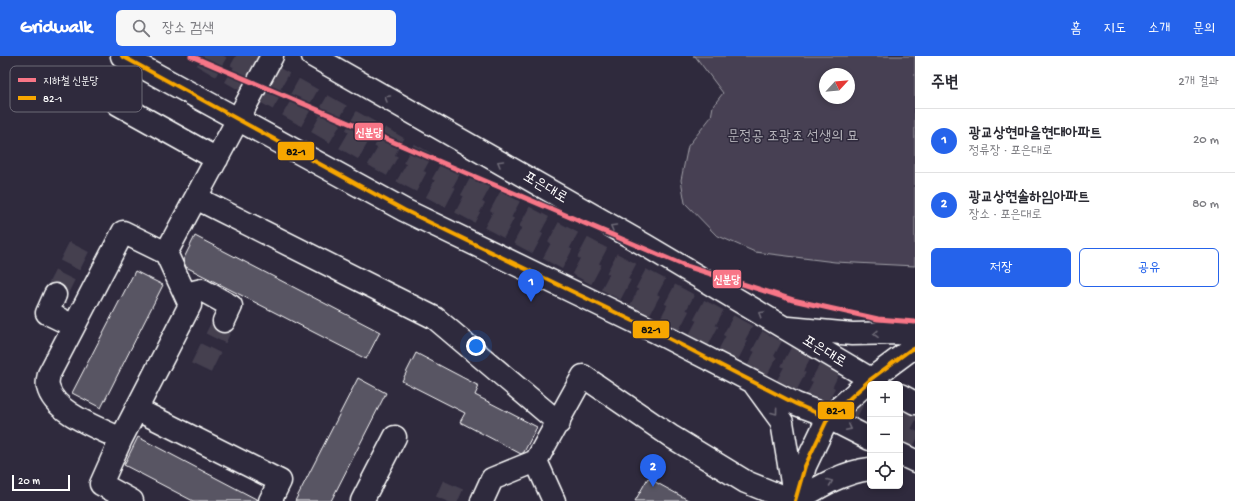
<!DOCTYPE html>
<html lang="ko">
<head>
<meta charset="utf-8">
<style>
  body { margin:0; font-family:"Gochi Hand","Poor Story",sans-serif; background:#f7f7f7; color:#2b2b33 }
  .controls { position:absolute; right:12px; bottom:12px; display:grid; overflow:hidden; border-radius:6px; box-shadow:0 2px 6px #0003 }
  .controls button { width:36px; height:36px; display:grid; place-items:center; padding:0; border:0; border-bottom:1px solid #e1e1e2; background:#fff; color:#2b2b33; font:20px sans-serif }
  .compass { position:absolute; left:819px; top:12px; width:36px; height:36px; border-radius:50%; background:#fff; box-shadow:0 2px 6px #0003; rotate:64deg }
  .scale { position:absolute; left:12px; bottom:10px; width:58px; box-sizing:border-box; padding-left:4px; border:2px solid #fff; border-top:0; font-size:11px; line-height:14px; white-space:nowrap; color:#fff; -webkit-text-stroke:3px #2f2a3d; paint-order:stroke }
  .you { position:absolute; left:476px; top:290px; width:14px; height:14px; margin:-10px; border:3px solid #fff; border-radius:50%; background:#1a73e8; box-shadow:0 0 0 6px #1a73e833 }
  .badge { display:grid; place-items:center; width:26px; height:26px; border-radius:50%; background:#2563eb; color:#fff; font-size:13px; font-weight:700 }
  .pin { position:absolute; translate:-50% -33px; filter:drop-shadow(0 1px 2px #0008) }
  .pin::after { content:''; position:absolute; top:21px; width:14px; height:12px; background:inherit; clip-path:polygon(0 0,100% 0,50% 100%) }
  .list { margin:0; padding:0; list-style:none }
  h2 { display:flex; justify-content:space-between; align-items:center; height:52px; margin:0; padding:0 16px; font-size:17px }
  h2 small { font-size:13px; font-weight:400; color:#7c7c81 }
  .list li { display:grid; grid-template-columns:26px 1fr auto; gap:12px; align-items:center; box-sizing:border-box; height:64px; padding:0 16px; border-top:1px solid #e1e1e2 }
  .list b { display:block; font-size:15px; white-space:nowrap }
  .list p { margin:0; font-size:13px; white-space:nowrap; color:#7c7c81 }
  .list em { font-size:13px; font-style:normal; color:#7c7c81 }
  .actions { display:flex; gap:8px; padding:12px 16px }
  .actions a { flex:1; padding:9px 0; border:1px solid #2563eb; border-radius:6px; text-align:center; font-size:14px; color:#2563eb }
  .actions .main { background:#2563eb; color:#fff }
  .icon { flex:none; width:22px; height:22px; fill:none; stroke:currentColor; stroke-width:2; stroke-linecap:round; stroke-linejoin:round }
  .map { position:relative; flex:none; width:915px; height:445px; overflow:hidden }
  header { display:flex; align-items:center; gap:24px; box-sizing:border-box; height:56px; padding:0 20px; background:#2563eb; color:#fff }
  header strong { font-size:19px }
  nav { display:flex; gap:22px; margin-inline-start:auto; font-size:14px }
  .search { width:280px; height:36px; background:#f7f7f7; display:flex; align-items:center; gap:10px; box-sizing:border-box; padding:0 14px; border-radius:6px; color:#7c7c81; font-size:15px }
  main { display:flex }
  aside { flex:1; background:#fff }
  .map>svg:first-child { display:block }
  .green { fill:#464152; stroke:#a2a0a8; fill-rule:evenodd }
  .building { fill:#595564; stroke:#fff }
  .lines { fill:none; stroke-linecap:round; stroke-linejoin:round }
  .minor-tunnel { stroke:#443f50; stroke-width:22; stroke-dasharray:22 11; stroke-linecap:butt }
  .major-tunnel { stroke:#443f50; stroke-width:22; stroke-dasharray:22 11; stroke-linecap:butt }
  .minor-casing { stroke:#fff; stroke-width:25 }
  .major-casing { stroke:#fff; stroke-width:25 }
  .minor { stroke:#2f2a3d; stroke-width:22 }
  .major { stroke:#2f2a3d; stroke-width:22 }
  .bus-1-casing { stroke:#2f2a3d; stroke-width:7 }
  .bus-1 { stroke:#f7a600; stroke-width:4 }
  .metro-1-casing { stroke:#2f2a3d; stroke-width:8 }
  .metro-1 { stroke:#f87687; stroke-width:5 }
  .oneway { stroke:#6d6a77 }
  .labels { text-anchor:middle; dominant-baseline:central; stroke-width:3; stroke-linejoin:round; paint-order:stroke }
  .park-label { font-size:15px; fill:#b5b3ba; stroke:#2f2a3d }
  .street-label { font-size:15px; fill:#fff; stroke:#2f2a3d }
  .key { fill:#2f2a3d; stroke:#6d6a77; stroke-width:1 }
  .key-label { font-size:11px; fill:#fff }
  .line-badge { stroke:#2f2a3d; stroke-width:1.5 }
  .badge-label { font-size:11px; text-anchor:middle; font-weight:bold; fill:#fff }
  .pale-badge-label { font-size:11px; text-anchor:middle; font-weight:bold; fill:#111 }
</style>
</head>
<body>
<header>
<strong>Gridwalk</strong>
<div class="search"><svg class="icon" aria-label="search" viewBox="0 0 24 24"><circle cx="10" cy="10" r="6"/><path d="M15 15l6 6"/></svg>장소 검색</div>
<nav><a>홈</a><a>지도</a><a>소개</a><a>문의</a></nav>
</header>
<main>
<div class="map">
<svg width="915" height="445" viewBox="0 0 915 445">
  <rect width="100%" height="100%" fill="#2f2a3d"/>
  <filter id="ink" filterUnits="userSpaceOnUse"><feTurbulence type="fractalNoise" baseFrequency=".025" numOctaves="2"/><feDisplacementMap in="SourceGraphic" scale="8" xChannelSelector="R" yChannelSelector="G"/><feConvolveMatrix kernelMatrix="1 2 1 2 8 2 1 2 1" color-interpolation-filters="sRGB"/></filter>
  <g filter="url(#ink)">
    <path class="green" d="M693,0H915V210L835,206L755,196L716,179L685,147L681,124L688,90L711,61L713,50L723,37L695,0ZM825,18H849V42H825Z"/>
    <path class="building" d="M195,180L380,276L366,303L186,211L183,204Z
      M135,215L163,229L101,352L72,337Z
      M416,297L479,330L475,339L537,371L524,396L521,398L460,366L465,357L402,325Z
      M358,322L386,337L331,445H295Z
      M138,381L258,444V445H193L124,409Z
      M648,422L690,445H635Z"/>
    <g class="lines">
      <path class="minor-tunnel" d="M55,239L79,191
        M201,312L224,265
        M446,445L453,429"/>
      <path class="major-tunnel" d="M202,0L404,117L870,363
        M236,0L458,125L825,321L870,343
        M900,358L915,366
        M900,379L915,387"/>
      <g class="minor-casing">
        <path id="minor" d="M118,48L217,103
          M196,142L435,262L559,367
          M185,238L202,234L231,250L224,265
          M55,239L47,257L74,270
          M136,353L280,425L270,445
          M121,383L190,249L166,197
          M132,445L101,428L121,383C99,372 54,357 48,331C47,327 48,322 49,318L123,176L166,197L272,0
          M362,445L395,381
          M482,445L492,423L536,405
          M554,445L536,405L583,320L672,381L746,426L793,445
          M795,445L805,410L828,362"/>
      </g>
      <g class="major-casing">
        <path id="major" d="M122,0L404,154L654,275L796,348L815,355L870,383
          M313,0L645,189L879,328
          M789,272L852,278L902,277L915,279
          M755,329L782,366L795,445
          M900,339L915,347
          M828,362L871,323L910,294L915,292
          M900,398L915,405
          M796,445C819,431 843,416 870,413"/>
      </g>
      <use href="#minor" class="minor"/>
      <use href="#major" class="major"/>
      <g class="bus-1-casing">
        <path id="bus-1" d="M122,0L404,154L654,275L796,348L828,362
          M795,445L805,410L828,362L871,323L910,294L915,292"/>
      </g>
      <use href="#bus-1" class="bus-1"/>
      <g class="metro-1-casing">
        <path id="metro-1" d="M191,0L683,209L793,244L878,263L915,266"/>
      </g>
      <use href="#metro-1" class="metro-1"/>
    </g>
    <defs><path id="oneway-chevron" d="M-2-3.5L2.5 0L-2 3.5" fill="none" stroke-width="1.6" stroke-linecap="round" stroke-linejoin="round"/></defs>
    <g class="oneway">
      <use href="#oneway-chevron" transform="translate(387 42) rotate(-150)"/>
      <use href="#oneway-chevron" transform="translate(500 107) rotate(-150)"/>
      <use href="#oneway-chevron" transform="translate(613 171) rotate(-150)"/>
      <use href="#oneway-chevron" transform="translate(761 258) rotate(-149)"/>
      <use href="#oneway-chevron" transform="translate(876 278) rotate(179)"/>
      <use href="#oneway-chevron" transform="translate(775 356) rotate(53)"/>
      <use href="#oneway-chevron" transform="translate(849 372) rotate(27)"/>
      <use href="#oneway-chevron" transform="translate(830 426) rotate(-22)"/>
    </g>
  </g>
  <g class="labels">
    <g class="park-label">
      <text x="793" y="81">문정공 조광조 선생의 묘</text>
    </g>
    <g class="street-label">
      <text transform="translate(545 132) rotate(30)">포은대로</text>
      <text transform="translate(824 296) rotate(31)">포은대로</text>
    </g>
  </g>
  <rect x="10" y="10" width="132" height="46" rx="6" class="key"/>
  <rect x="18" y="22" width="18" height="4" fill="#f87687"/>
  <rect x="18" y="40" width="18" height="4" fill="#f7a600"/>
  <g class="key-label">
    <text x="43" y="28">지하철 신분당</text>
    <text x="43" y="46">82-1</text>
  </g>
  <g class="line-badge">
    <rect x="354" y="66" width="30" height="19" rx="4" fill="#f87687"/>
    <rect x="277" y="85" width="38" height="20" rx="4" fill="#f7a600"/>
    <rect x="712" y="213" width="30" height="20" rx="4" fill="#f87687"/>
    <rect x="632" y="264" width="38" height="19" rx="4" fill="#f7a600"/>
    <rect x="817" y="345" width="38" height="19" rx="4" fill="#f7a600"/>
  </g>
  <g class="badge-label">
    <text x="369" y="80">신분당</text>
    <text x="727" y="227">신분당</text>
  </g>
  <g class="pale-badge-label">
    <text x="296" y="99">82-1</text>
    <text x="651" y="277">82-1</text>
    <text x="836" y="358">82-1</text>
  </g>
</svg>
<div class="controls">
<button>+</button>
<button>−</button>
<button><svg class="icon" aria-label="locate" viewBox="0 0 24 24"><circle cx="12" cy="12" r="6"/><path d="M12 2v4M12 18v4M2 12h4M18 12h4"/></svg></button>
</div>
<svg class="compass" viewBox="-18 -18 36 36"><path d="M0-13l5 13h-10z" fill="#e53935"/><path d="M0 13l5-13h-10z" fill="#7c7c81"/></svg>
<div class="scale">20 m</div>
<div class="you"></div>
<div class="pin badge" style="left:531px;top:246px">1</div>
<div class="pin badge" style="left:653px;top:431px">2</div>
</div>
<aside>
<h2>주변<small>2개 결과</small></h2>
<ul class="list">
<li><span class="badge">1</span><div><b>광교상현마을현대아파트</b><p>정류장 · 포은대로</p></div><em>20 m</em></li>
<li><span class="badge">2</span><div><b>광교상현솔하임아파트</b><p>장소 · 포은대로</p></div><em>80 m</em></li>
</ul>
<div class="actions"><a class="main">저장</a><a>공유</a></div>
</aside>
</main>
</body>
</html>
